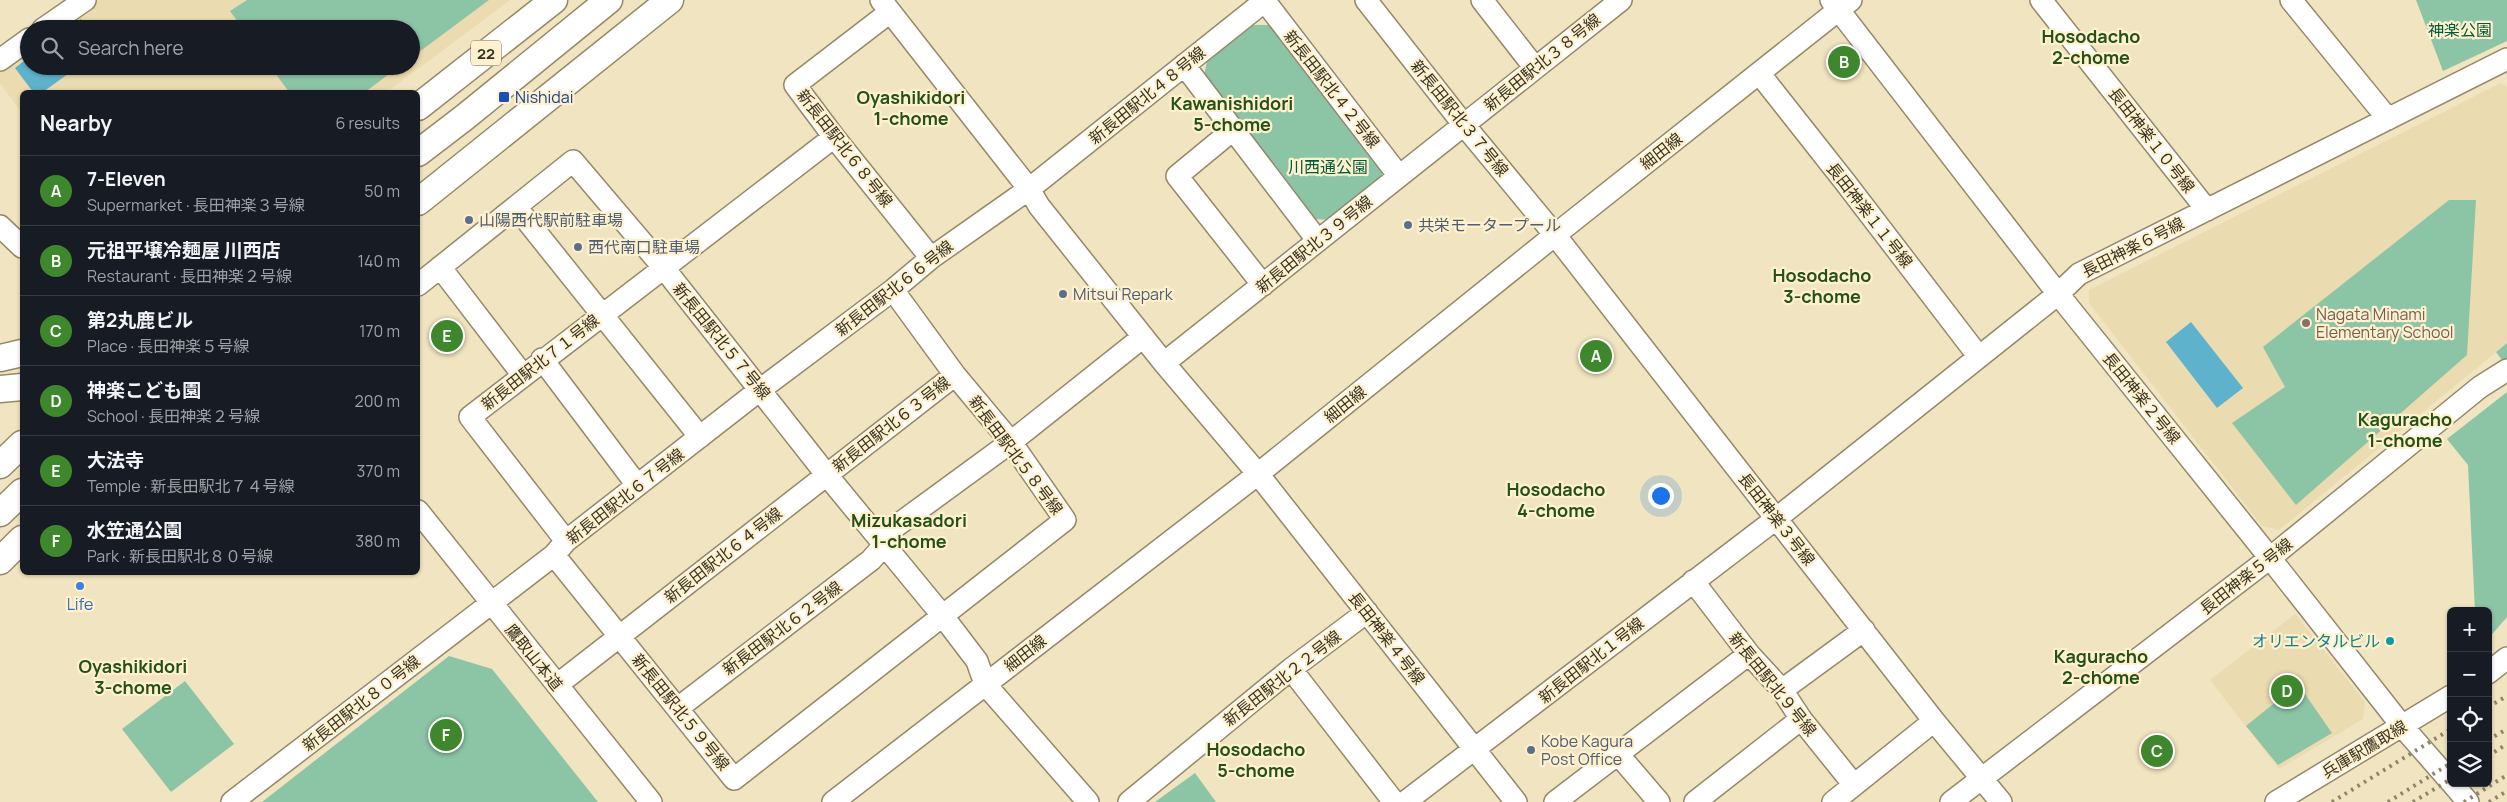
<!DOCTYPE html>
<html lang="en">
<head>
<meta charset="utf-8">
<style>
  body { margin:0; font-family:Manrope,"Noto Sans JP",sans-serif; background:#20242c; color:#f1f3f6 }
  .controls { position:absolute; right:15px; bottom:15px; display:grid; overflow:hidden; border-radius:8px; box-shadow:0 1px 4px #0004 }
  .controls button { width:45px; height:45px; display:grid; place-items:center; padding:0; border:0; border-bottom:1px solid #363941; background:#171b24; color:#f1f3f6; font:25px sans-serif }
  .you { position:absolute; left:1660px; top:495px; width:18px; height:18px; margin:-12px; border:4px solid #fff; border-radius:50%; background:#1a73e8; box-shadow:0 0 0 8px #1a73e833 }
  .badge { display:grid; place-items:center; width:32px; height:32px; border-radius:50%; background:#3f872c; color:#fff; font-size:16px; font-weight:700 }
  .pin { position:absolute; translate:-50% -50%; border:2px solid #fff; box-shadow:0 1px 5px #0006 }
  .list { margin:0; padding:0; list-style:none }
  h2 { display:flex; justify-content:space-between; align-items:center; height:65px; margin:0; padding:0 20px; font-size:21px }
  h2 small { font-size:16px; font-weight:400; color:#9ea1a6 }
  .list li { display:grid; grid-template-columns:32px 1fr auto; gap:15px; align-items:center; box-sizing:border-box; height:70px; padding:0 20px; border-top:1px solid #363941 }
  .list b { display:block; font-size:19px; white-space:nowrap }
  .list p { margin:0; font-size:16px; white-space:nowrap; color:#9ea1a6 }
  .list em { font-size:16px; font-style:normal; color:#9ea1a6 }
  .icon { flex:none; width:28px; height:28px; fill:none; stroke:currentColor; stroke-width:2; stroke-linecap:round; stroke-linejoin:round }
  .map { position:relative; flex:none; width:2507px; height:802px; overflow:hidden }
  .search { position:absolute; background:#171b24; box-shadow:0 1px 4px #0004; left:20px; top:20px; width:400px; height:55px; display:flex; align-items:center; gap:12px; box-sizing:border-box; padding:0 18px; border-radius:28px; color:#9ea1a6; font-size:19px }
  .panel { position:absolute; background:#171b24; box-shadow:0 1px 4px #0004; left:20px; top:90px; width:400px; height:485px; border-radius:8px }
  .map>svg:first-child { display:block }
  .built { fill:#ebdbb0 }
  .green { fill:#8cc4a6 }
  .water { fill:#5fb2cc }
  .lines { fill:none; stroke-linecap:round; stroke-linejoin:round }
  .minor-casing { stroke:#958868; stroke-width:24 }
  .major-casing { stroke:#958868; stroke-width:29 }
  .minor { stroke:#fff; stroke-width:21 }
  .major { stroke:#fff; stroke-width:26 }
  .rail { stroke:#8d846c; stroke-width:4; stroke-dasharray:2.5 5; stroke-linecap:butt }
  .transit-dot { fill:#1a4fb4; stroke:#fff1cd; stroke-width:2 }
  .service-dot { fill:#5c6f8a; stroke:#fff1cd; stroke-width:2 }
  .education-dot { fill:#8d6e63; stroke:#fff1cd; stroke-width:2 }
  .shop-dot { fill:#3f7fe0; stroke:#fff1cd; stroke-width:2 }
  .culture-dot { fill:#0f9aa8; stroke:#fff1cd; stroke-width:2 }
  .labels { text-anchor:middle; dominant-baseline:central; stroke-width:4.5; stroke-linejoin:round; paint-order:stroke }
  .shield { fill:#fff1cd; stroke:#736b57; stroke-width:1 }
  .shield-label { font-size:15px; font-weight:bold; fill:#373224 }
  .park-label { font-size:16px; fill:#005b3a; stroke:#fff1cd }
  .street-label { font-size:16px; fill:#373224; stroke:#fff1cd }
  .transit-label { font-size:16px; fill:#164399; stroke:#fff1cd; text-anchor:start }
  .service-label { font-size:16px; fill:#4e5e75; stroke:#fff1cd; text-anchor:start }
  .education-label { font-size:16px; fill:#785e54; stroke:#fff1cd; text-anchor:start }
  .shop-label { font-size:16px; fill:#366cbe; stroke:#fff1cd }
  .culture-label { font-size:16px; fill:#0d838f; stroke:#fff1cd; text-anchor:end }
  .neighbourhood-label { font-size:18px; font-weight:bold; fill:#245118; stroke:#fff1cd }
</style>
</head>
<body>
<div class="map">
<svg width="2507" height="802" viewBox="0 0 2507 802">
  <rect width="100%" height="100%" fill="#f1e4c0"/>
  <path class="built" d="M97,0H510L387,92H22V113L0,83V70L29,49V66H411V29H57Z
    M2501,83L2507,88V343L2279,530L2262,526L2089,303V290Z
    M2295,614L2365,702L2363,719L2279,769L2210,680Z"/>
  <path class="green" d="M247,0H489L411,58V29H243L230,11Z
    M2416,0H2507V41L2443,71Z
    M1251,25H1271L1383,167L1381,182L1331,220L1315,219L1204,76L1207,61Z
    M270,66H400L365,92H289Z
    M2449,200H2476L2467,355L2296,505L2232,423L2285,387L2263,347Z
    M2507,343V359L2502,360L2496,352Z
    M2507,392V617L2488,639V611H2475L2468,465L2447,439Z
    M449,656L492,669L598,802H262Z
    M185,681L234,744L171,792L122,729Z
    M2298,684L2332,733L2278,765L2246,726Z
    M1195,773L1216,802H1155Z"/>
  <path class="water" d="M81,19L88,29H68Z
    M29,57V66H79L43,92H33L15,68Z
    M2191,322L2243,388L2217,408L2166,342Z"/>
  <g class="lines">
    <g class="minor-casing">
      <path id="minor" d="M881,0L1029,189L1039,206L1164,363L1258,474L1516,802
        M1264,0L1399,176
        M1366,0L1464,125L1555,235L1934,721L2001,802
        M1482,0L1535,68
        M1831,0L2058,294L2270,558L2402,726L2451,782
        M2041,0L2207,210
        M2291,0L2388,119
        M890,12L795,85L834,137L931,258
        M43,29L85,0
        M0,60L29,39
        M1184,65L1318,241
        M1759,73L1845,182L1979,357
        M1234,129L1177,176L1263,285
        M516,207L700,437
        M0,226L22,247
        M440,267L522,374
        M418,285L573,161L663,267L826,474L942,615L977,661L985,684L1088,802
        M542,359L637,485
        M1164,363L1621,0
        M418,511L651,802
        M566,541L470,417L834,137
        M554,555L734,779L1065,520L1011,442L955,375L893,290
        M1693,581L1749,654L1782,690L1801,719L1854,785
        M1291,669L1394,802
        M2488,673L2507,658
        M557,685L955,375
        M1782,690L1864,630
        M678,708L871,560L884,545L892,529L1011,442L1143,337
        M1617,753L1659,802
        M2452,783L2468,802
        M232,802L554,555L566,541L761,389L893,290L931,258L1029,189L1266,0
        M833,802L1258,474L1555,235L1851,0
        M1129,802L1291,669L1367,612
        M1405,802L1777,518L2058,294L2079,274L2507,59
        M1555,802L1749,654
        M1695,802L1801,719
        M1833,802L1934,721
        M1951,802L2270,558L2480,387L2507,370
        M2276,802L2451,696"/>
    </g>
    <g class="major-casing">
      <path id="major" d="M418,107L554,0
        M418,153L465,117L609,0
        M418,202L670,0
        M0,358L22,353
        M0,389L22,387
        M0,465L22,444
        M0,513L22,492
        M0,561L22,539"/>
    </g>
    <use href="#minor" class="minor"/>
    <use href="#major" class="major"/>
    <path class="rail" d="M2488,707L2507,696
      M2488,740L2507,729
      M2488,756L2507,744
      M2332,802L2451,729
      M2388,802L2451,763
      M2413,802L2451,779
      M2464,802L2507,775
      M2489,802L2507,791"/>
  </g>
  <rect class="transit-dot" x="498" y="91" width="12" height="12" rx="2.5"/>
  <g class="service-dot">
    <circle cx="469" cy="220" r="5"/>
    <circle cx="1408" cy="225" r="5"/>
    <circle cx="578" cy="247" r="5"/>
    <circle cx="1063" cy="294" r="5"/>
    <circle cx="1531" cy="750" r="5"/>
  </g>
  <circle class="education-dot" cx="2306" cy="323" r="5"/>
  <circle class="shop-dot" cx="80" cy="586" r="5"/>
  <circle class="culture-dot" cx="2390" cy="641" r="5"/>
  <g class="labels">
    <rect class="shield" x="471" y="40.5" width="30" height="25" rx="4"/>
    <g class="shield-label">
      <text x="486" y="53">22</text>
    </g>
    <g class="park-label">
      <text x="2460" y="30">神楽公園</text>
      <text x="1328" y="167">川西通公園</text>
    </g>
    <g class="street-label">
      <text transform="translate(1542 62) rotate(-39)">新長田駅北３８号線</text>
      <text transform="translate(1332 89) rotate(52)">新長田駅北４２号線</text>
      <text transform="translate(1147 95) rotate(-39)">新長田駅北４８号線</text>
      <text transform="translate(1460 118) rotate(51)">新長田駅北３７号線</text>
      <text transform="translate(2152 140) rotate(52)">長田神楽１０号線</text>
      <text transform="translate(845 148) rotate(52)">新長田駅北６８号線</text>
      <text transform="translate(1661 151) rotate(-38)">細田線</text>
      <text transform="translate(1870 215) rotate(52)">長田神楽１１号線</text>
      <text transform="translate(1314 244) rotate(-39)">新長田駅北３９号線</text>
      <text transform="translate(2133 247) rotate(-27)">長田神楽６号線</text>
      <text transform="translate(894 288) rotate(-38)">新長田駅北６６号線</text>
      <text transform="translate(722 341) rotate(51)">新長田駅北５７号線</text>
      <text transform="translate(540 362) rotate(-38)">新長田駅北７１号線</text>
      <text transform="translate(2142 398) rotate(51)">長田神楽２号線</text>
      <text transform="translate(1345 404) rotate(-39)">細田線</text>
      <text transform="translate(891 424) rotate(-38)">新長田駅北６３号線</text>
      <text transform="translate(1016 455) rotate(53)">新長田駅北５８号線</text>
      <text transform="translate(625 496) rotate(-38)">新長田駅北６７号線</text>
      <text transform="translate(1777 519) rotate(52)">長田神楽３号線</text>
      <text transform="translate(723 555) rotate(-38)">新長田駅北６４号線</text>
      <text transform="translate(2246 576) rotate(-38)">長田神楽５号線</text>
      <text transform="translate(782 628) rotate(-37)">新長田駅北６２号線</text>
      <text transform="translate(1387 638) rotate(52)">長田神楽４号線</text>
      <text transform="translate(1025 653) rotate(-38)">細田線</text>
      <text transform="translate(534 657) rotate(51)">鷹取山本道</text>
      <text transform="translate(1591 660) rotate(-38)">新長田駅北１号線</text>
      <text transform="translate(1282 678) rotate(-38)">新長田駅北２２号線</text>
      <text transform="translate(1773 684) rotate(51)">新長田駅北９号線</text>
      <text transform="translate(361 703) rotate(-38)">新長田駅北８０号線</text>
      <text transform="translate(681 712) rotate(51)">新長田駅北５９号線</text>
      <text transform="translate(2364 749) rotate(-31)">兵庫駅鷹取線</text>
    </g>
    <g class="transit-label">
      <text x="515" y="97">Nishidai</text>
    </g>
    <g class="service-label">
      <text x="479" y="220">山陽西代駅前駐車場</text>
      <text x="1418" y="225">共栄モータープール</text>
      <text x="588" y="247">西代南口駐車場</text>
      <text x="1073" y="294">Mitsui Repark</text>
      <text x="1541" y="741">Kobe Kagura<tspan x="1541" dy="18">Post Office</tspan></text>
    </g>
    <g class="education-label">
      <text x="2316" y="314">Nagata Minami<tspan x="2316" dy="18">Elementary School</tspan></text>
    </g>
    <g class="shop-label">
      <text x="80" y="604">Life</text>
    </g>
    <g class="culture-label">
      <text x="2380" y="641">オリエンタルビル</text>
    </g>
    <g class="neighbourhood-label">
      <text x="2091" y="36">Hosodacho<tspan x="2091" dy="21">2-chome</tspan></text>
      <text x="911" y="97">Oyashikidori<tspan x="911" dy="21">1-chome</tspan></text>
      <text x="1232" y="103">Kawanishidori<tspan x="1232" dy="21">5-chome</tspan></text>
      <text x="1822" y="275">Hosodacho<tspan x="1822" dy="21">3-chome</tspan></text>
      <text x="2405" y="419">Kaguracho<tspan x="2405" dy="21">1-chome</tspan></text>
      <text x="1556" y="489">Hosodacho<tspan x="1556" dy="21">4-chome</tspan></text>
      <text x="909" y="520">Mizukasadori<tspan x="909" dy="21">1-chome</tspan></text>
      <text x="2101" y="656">Kaguracho<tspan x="2101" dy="21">2-chome</tspan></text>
      <text x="133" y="666">Oyashikidori<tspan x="133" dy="21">3-chome</tspan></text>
      <text x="1256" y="749">Hosodacho<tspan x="1256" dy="21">5-chome</tspan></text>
    </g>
  </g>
</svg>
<div class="controls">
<button>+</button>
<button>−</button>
<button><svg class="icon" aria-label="locate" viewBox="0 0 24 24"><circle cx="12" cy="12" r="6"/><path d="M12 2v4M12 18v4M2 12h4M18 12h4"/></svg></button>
<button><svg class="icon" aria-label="layers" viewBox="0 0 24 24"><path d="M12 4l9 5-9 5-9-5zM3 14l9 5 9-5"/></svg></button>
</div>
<div class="you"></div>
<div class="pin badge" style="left:1596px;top:356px">A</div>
<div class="pin badge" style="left:1844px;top:62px">B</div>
<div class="pin badge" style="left:2157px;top:751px">C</div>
<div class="pin badge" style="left:2287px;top:691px">D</div>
<div class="pin badge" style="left:447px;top:336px">E</div>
<div class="pin badge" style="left:446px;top:735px">F</div>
<div class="search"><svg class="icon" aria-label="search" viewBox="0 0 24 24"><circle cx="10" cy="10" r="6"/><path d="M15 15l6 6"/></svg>Search here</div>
<section class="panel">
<h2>Nearby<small>6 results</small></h2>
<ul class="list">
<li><span class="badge">A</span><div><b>7-Eleven</b><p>Supermarket · 長田神楽３号線</p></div><em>50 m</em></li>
<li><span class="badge">B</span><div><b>元祖平壌冷麺屋 川西店</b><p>Restaurant · 長田神楽２号線</p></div><em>140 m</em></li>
<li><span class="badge">C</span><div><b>第2丸鹿ビル</b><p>Place · 長田神楽５号線</p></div><em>170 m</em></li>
<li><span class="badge">D</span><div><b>神楽こども園</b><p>School · 長田神楽２号線</p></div><em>200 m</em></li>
<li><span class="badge">E</span><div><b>大法寺</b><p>Temple · 新長田駅北７４号線</p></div><em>370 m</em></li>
<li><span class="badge">F</span><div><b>水笠通公園</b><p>Park · 新長田駅北８０号線</p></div><em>380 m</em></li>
</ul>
</section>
</div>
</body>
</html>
